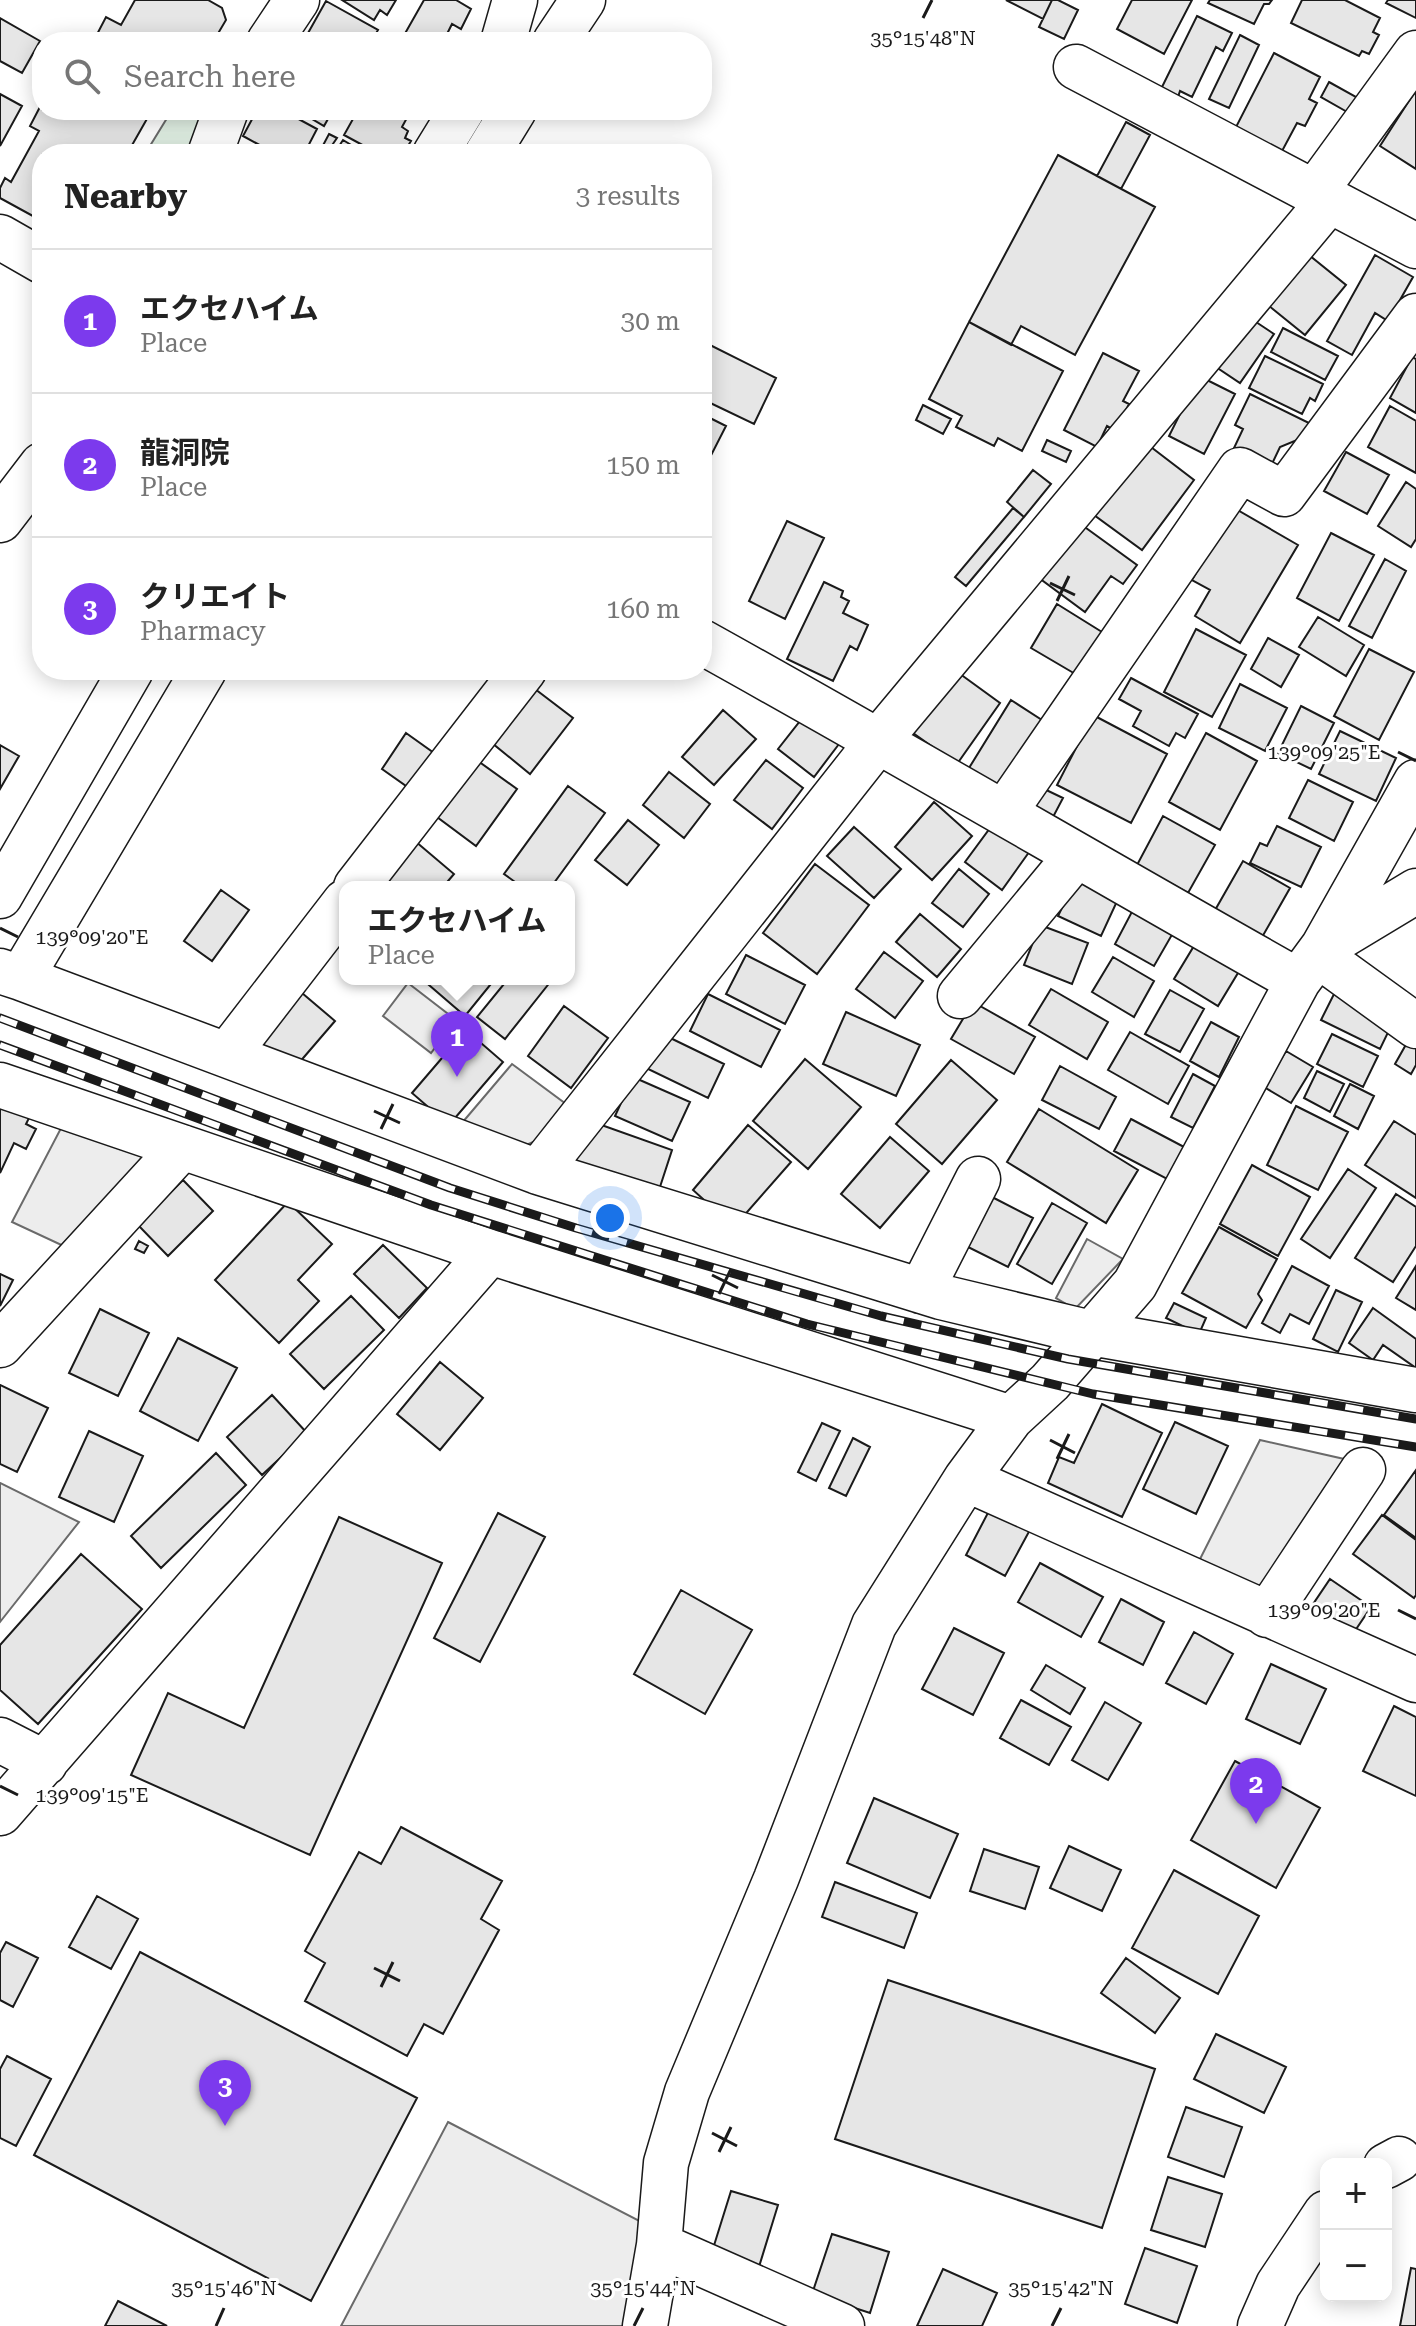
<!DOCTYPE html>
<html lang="en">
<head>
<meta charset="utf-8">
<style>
  body { margin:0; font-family:"Roboto Serif","Noto Sans JP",serif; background:#f2f2f2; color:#222 }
  .controls { position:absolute; right:24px; bottom:24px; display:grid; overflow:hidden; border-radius:16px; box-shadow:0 4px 20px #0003 }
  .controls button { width:72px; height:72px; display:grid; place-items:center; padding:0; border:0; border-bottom:2px solid #e0e0e0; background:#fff; color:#222; font:40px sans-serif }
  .you { position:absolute; left:610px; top:1218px; width:28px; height:28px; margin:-20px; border:6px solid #fff; border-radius:50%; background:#1a73e8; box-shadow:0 0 0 12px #1a73e833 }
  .badge { display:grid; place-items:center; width:52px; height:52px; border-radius:50%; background:#7c3aed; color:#fff; font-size:26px; font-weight:700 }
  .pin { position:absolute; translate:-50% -66px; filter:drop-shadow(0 2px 4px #0008) }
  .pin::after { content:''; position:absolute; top:42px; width:28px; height:24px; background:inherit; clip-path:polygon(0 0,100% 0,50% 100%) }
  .popup { position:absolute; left:339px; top:881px; width:236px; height:104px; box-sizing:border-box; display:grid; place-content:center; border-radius:16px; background:#fff; filter:drop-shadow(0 2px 6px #0005); font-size:26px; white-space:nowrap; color:#767676 }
  .popup b { font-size:30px; color:#222 }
  .popup::after { content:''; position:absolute; left:50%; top:100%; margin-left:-16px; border:16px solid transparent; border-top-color:#fff }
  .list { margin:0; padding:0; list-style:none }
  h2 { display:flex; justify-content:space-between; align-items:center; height:104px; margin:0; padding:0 32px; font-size:34px }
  h2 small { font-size:26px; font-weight:400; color:#767676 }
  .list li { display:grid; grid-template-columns:52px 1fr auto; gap:24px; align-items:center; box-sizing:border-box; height:144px; padding:0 32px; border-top:2px solid #e0e0e0 }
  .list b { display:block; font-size:30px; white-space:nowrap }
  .list p { margin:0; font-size:26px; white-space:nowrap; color:#767676 }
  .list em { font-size:26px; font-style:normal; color:#767676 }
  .icon { flex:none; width:44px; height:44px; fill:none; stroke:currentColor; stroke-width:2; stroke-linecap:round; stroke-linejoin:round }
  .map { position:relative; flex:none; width:1416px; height:2326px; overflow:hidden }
  .search { position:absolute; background:#fff; box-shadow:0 4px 20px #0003; left:32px; top:32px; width:680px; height:88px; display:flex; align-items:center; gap:20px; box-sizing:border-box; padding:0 28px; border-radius:32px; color:#767676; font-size:30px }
  .panel { position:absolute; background:#fff; box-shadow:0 4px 20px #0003; left:32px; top:144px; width:680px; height:536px; border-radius:32px }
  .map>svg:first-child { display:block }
  .green { fill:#e0efe3; stroke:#6a6a6a; stroke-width:2 }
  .parking { fill:#ededed; stroke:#6a6a6a; stroke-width:2 }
  .building { fill:#e6e6e6; stroke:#1a1a1a; stroke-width:2 }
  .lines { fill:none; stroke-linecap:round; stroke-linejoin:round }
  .minor-casing { stroke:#1a1a1a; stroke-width:47 }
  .minor { stroke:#fff; stroke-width:44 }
  .rail-casing { stroke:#1a1a1a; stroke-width:9 }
  .rail { stroke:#fff; stroke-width:6; stroke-dasharray:18; stroke-linecap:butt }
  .ticks { fill:none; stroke:#1a1a1a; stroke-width:3 }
  .ticks-label { font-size:20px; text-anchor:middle; fill:#1a1a1a; stroke:#fff; stroke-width:6; stroke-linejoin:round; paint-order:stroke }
</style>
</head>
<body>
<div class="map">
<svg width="1416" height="2326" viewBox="0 0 1416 2326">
  <rect width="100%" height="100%" fill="#fff"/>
  <path class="green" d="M172,110H192L205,118L192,154H145Z"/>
  <path class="parking" d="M408,983L456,1020L431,1053L383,1016Z
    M512,1064L566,1104L540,1139L524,1146L456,1130Z
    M71,1109L160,1155L70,1249L12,1222Z
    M1087,1239L1123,1259L1075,1309L1056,1298Z
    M1260,1440L1353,1461L1262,1596L1196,1567Z
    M0,1483L79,1522L0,1622Z
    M448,2122L657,2230L637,2326H341Z"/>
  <path class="building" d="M135,0H208L222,8L226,20L213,42H93L106,17L121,25Z
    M342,0H396L387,15L380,10L374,20Z
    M424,0H456L471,9L461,29L452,24L443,42H413L403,37Z
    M1006,0H1052L1043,19Z
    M1052,0H1058L1078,10L1064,39L1039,27Z
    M1132,0H1192L1164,54L1117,29Z
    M1210,0H1272L1269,4H1264L1254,24L1208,3Z
    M1302,0H1345L1380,18L1373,32L1379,35L1369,54L1362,51L1359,56L1291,23Z
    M1388,0H1416V18L1386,3Z
    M326,1L378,30L371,42H303Z
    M1197,16L1232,33L1223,51L1216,47L1192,97L1180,91L1178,97L1161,89Z
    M0,18L40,41L22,73L0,61Z
    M1240,35L1259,45L1229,108L1209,99Z
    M1274,53L1320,77L1309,99L1317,103L1305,126L1297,123L1281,153L1235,129Z
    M1329,82L1358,98L1349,113L1321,97Z
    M1416,90V169L1380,146Z
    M0,94L22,106L0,146Z
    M42,103V110H152L127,154H42V221L0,198V188L5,178L11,182L39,131L30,126Z
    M257,110H282L317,129L304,154H276L243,136Z
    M297,110H333L324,126Z
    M358,110H397L408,116L402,127L408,131L405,138L411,141L403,154H379L344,135Z
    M1126,122L1150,135L1121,189L1097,176Z
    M329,134L337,138L326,154L320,151Z
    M343,140L366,154H334Z
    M600,147L615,154H597Z
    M1058,155L1155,207L1075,355L1021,326L1011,345L969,322Z
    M1304,251L1346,285L1305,335L1263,301Z
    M1375,255L1413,277L1388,321L1375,313L1352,355L1327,341Z
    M1250,318L1274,334L1240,383L1216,367Z
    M969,322L1063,371L1022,451L998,438L994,446L956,427L962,416L929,399Z
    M1283,328L1338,356L1325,380L1271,352Z
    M702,341L776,378L754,424L702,399Z
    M1103,353L1139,371L1123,401L1129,404L1116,431L1107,426L1097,447L1064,430Z
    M1265,356L1323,384L1315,401L1310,398L1302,414L1249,388Z
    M1412,357L1416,359V413L1390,398Z
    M1199,376L1235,394L1204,454L1169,436Z
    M1250,394L1309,423L1302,438L1280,447L1271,466L1234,448L1243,429L1235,425Z
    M923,405L951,419L943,434L916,420Z
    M1390,406L1416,421V473L1368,447Z
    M702,414L726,426L702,473Z
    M1047,440L1071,451L1066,462L1042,451Z
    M1147,444L1194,480L1142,550L1094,515Z
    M1346,452L1389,475L1367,514L1324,491Z
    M1033,470L1051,484L1024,517L1007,502Z
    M1406,482L1416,489V539L1411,547L1378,526Z
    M1013,508L1024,517L966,586L955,577Z
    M1234,508L1298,545L1240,643L1195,616L1210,590L1192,580Z
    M1075,520L1137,565L1123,584L1111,576L1085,612L1035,575Z
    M787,521L824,538L785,619L749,601Z
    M1331,533L1374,555L1339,621L1297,598Z
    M1385,559L1406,571L1372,638L1349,626Z
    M824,582L843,591L841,597L849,601L843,613L868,625L857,650L850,646L833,681L787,659Z
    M1057,604L1102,632L1077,675L1031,648Z
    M1318,617L1364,645L1346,676L1299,647Z
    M1196,629L1246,655L1212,717L1164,692Z
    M1268,638L1299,655L1281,687L1251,669Z
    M1369,649L1414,672L1379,740L1334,716Z
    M956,671L1000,703L957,764L913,733Z
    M1131,678L1198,714L1185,738L1176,733L1169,746L1133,726L1141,711L1119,699Z
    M1240,684L1287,708L1265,751L1219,728Z
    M535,689L573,718L530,774L492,743Z
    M1011,700L1045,722L1003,789L969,768Z
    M1301,706L1334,723L1311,769L1278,753Z
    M723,710L756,739L714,785L682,757Z
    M1093,715L1167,754L1131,823L1057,785Z
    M804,716L839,744L814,777L778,749Z
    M1340,731L1396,758L1376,801L1319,774Z
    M406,733L434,753L409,788L382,769Z
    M1206,733L1257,761L1220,830L1169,802Z
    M0,745L19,756L0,789Z
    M766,760L803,788L772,829L734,800Z
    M478,761L517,789L476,846L437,817Z
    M669,772L710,804L684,838L643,805Z
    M1308,780L1353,802L1334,841L1289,818Z
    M568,786L605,813L551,887H522L504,874Z
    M1040,787L1063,798L1052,819L1030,808Z
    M934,802L972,836L932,880L895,847Z
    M1163,816L1215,845L1188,893L1137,865Z
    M628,820L659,845L627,885L595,860Z
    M996,820L1032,848L1002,890L965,862Z
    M1277,826L1321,847L1301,887L1250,863L1260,843L1267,846Z
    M854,827L901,869L874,898L827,856Z
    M415,841L454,874L443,887H377Z
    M1243,861L1290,888L1261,939L1214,912Z
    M815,864L869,905L817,974L763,933Z
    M959,869L989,894L963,927L932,903Z
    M1077,877L1119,897L1101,936L1058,916Z
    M221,890L249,910L212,961L184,941Z
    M1136,904L1177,926L1154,966L1115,944Z
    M920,914L961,949L937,977L896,942Z
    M1040,925L1088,943L1072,984L1024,965Z
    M1200,936L1244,963L1218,1006L1174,979Z
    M884,952L923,981L895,1018L856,989Z
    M746,955L805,985L785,1024L726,994Z
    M1113,957L1154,981L1134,1017L1092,992Z
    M422,979H495L465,1016Z
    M508,979L551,981L505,1039L477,1017Z
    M1051,989L1108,1022L1087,1059L1029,1025Z
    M1170,990L1204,1009L1180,1052L1145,1034Z
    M1335,992L1394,1020L1380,1049L1321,1020Z
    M302,993L335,1021L292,1071L259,1043Z
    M708,994L780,1030L761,1067L690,1031Z
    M973,1002L1035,1037L1014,1074L951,1039Z
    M564,1006L608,1038L571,1088L528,1056Z
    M846,1012L920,1045L896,1096L823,1064Z
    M1211,1022L1239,1037L1219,1077L1190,1061Z
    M466,1030L503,1062L449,1125L412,1093Z
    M1130,1032L1189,1066L1168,1104L1108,1070Z
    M660,1033L724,1064L708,1098L644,1067Z
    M1332,1034L1378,1056L1363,1087L1317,1064Z
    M1408,1041L1416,1046V1065L1411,1074L1395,1064Z
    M1286,1051L1313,1067L1291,1103L1264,1087Z
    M805,1059L861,1107L808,1169L753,1121Z
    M951,1060L997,1100L942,1164L896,1124Z
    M1060,1066L1116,1097L1099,1129L1042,1100Z
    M1317,1071L1344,1084L1330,1112L1304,1098Z
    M1193,1074L1215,1086L1193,1128L1171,1117Z
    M633,1077L690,1102L672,1141L615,1116Z
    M1350,1084L1374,1096L1358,1129L1334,1116Z
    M0,1097L32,1112L26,1124L36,1129L26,1149L14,1143L0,1173Z
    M1296,1106L1348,1132L1318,1190L1267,1165Z
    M1039,1109L1138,1170L1106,1223L1007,1162Z
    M1131,1119L1186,1148L1169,1180L1114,1151Z
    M1394,1121L1416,1135V1198L1365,1165Z
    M593,1122L672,1150L658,1193L565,1161Z
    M748,1125L791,1162L734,1227L693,1190Z
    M890,1137L929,1171L880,1228L841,1194Z
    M1252,1165L1310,1197L1278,1256L1220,1224Z
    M1348,1169L1376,1188L1330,1258L1301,1239Z
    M183,1180L213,1211L168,1256L138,1225Z
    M1396,1194L1416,1207V1246L1393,1282L1355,1258Z
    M992,1197L1033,1218L1008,1267L968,1247Z
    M288,1202L332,1244L298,1280L319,1301L279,1343L215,1280Z
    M1052,1203L1087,1223L1052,1284L1017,1264Z
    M1219,1227L1277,1259L1258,1294L1262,1300L1246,1328L1182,1293Z
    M139,1241L148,1246L144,1253L135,1249Z
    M383,1245L427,1288L399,1318L354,1274Z
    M1292,1266L1329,1286L1309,1324L1290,1314L1280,1333L1262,1323Z
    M1416,1266V1310L1396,1298Z
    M0,1274L13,1280L0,1306Z
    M1336,1290L1362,1302L1338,1352L1313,1339Z
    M351,1296L384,1330L324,1389L290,1354Z
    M1174,1303L1206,1318L1199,1334L1166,1318Z
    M1373,1308L1416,1339V1368L1383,1345L1373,1360L1349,1343Z
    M100,1309L149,1333L118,1396L69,1373Z
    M178,1338L237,1368L198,1441L140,1411Z
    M440,1362L483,1398L440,1450L397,1414Z
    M0,1385L48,1408L17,1472L0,1464Z
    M272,1395L307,1433L262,1475L227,1437Z
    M1102,1404L1162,1433L1122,1517L1048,1483L1059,1457L1074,1463Z
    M1175,1422L1228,1446L1196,1514L1143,1489Z
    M822,1423L840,1431L816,1481L798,1472Z
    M89,1431L143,1456L114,1522L59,1497Z
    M853,1438L870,1447L846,1496L829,1488Z
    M216,1453L246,1485L161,1568L131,1536Z
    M1416,1470V1538L1384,1515Z
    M991,1507L1031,1528L1005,1576L966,1555Z
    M498,1513L545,1537L480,1662L434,1638Z
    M1382,1515L1416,1540V1595L1414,1598L1353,1554Z
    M339,1517L442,1563L310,1855L131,1775L168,1693L244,1728Z
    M81,1554L142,1609L38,1724L0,1690V1645Z
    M1040,1563L1103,1597L1081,1637L1018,1602Z
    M1330,1579L1371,1607L1344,1647L1303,1619Z
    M681,1590L752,1630L705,1714L634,1674Z
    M1121,1599L1164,1622L1143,1665L1099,1642Z
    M954,1628L1004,1653L973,1715L922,1689Z
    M1194,1632L1233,1654L1206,1704L1166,1683Z
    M1271,1664L1326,1689L1300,1744L1246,1719Z
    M1046,1665L1085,1688L1070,1714L1031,1690Z
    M1021,1700L1071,1727L1049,1765L1000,1738Z
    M1105,1702L1141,1723L1108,1780L1072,1760Z
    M1394,1706L1416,1717V1796L1363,1771Z
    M1235,1761L1320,1808L1276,1888L1191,1840Z
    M874,1798L958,1834L930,1898L847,1863Z
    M401,1827L502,1881L481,1919L499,1930L443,2034L424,2024L407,2056L305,2001L325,1963L305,1951L359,1852L381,1864Z
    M1069,1846L1121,1870L1102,1911L1050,1888Z
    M984,1849L1039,1867L1025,1909L970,1891Z
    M1174,1870L1259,1916L1218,1994L1132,1948Z
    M835,1882L917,1913L904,1948L822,1917Z
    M97,1896L138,1919L111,1969L69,1947Z
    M6,1942L38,1958L13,2007L0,2000V1953Z
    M140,1952L417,2098L311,2301L34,2155Z
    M1126,1958L1180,1998L1155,2033L1101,1993Z
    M888,1980L1155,2069L1102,2228L835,2139Z
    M1216,2034L1286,2067L1264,2113L1194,2079Z
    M7,2056L51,2079L16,2146L0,2138V2069Z
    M1186,2107L1242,2127L1224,2177L1168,2157Z
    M1168,2177L1222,2194L1205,2247L1151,2230Z
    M731,2191L778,2205L758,2270L711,2255Z
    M832,2234L889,2252L870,2313L812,2294Z
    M1145,2248L1197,2266L1177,2323L1125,2304Z
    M1411,2268L1416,2269V2326H1400Z
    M943,2269L997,2293L982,2326H917Z
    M118,2301L167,2326H105Z"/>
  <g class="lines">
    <g class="minor-casing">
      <path id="minor" d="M269,42L297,0
        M503,42L515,0
        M555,42L583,0
        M1076,67L1416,246
        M210,154L226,110
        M435,154L462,110
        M487,154L514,110
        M1314,193L1416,53
        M0,237L42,261
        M0,520L42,465
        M702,642C902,753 1099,869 1298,981
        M1004,813L1240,470L1284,494L1416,316
        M356,887L524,670
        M0,896L131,670
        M1325,946L1416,891
        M1318,955L1416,1026
        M0,971L21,978L204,670
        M21,978L538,1172L941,1297L1091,1333L1416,1390
        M960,996L1076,856
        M227,1055L345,902
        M0,1085L490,1252L1011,1418
        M538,1172L879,740L1329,201
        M921,1291L978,1179
        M0,1345L182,1147
        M966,1479L1416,1680
        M1267,1615L1363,1470
        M0,1740L45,1763
        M0,1813L490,1252
        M1386,2166L1399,2159
        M659,2245L842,2326
        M645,2326L659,2245L666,2163L687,2092L776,1879L874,1625L966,1479L1011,1418L1050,1382L1135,1284L1298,981L1323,947L1416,782
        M1260,2326L1278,2285L1326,2213"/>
    </g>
    <use href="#minor" class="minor"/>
    <g class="rail-casing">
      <path id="rail" d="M0,1018L450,1188L576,1228L881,1316L1068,1359L1416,1419
        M0,1045L431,1205L807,1324L1093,1394L1416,1447"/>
    </g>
    <use href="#rail" class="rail"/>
  </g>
  <path class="ticks" d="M923,18L932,0M1050,583L1075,595M1057,601L1069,576M1398,752L1416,761M0,928L18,937M374,1111L400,1123M381,1129L393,1104M712,1275L738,1288M719,1294L731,1269M1050,1440L1075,1453M1057,1459L1069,1434M1398,1610L1416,1619M0,1786L18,1795M374,1968L400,1981M381,1987L393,1962M712,2133L737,2146M719,2152L731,2127M216,2326L224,2308M634,2326L643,2308M1052,2326L1061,2308"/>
  <g class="ticks-label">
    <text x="923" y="45">35°15'48"N</text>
    <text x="1324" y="759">139°09'25"E</text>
    <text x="92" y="944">139°09'20"E</text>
    <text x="1324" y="1617">139°09'20"E</text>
    <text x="92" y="1802">139°09'15"E</text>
    <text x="224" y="2295">35°15'46"N</text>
    <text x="643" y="2295">35°15'44"N</text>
    <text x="1061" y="2295">35°15'42"N</text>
  </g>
</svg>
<div class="controls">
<button>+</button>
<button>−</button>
</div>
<div class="you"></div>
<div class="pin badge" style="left:457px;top:1077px">1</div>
<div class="popup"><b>エクセハイム</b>Place</div>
<div class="pin badge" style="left:1256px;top:1824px">2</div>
<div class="pin badge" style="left:225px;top:2126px">3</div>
<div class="search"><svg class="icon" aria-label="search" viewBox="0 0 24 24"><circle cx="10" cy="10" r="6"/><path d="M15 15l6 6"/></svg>Search here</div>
<section class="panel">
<h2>Nearby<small>3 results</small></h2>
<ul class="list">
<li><span class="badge">1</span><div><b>エクセハイム</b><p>Place</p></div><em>30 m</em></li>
<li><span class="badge">2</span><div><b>龍洞院</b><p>Place</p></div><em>150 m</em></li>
<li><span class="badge">3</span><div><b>クリエイト</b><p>Pharmacy</p></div><em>160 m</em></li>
</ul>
</section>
</div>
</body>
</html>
